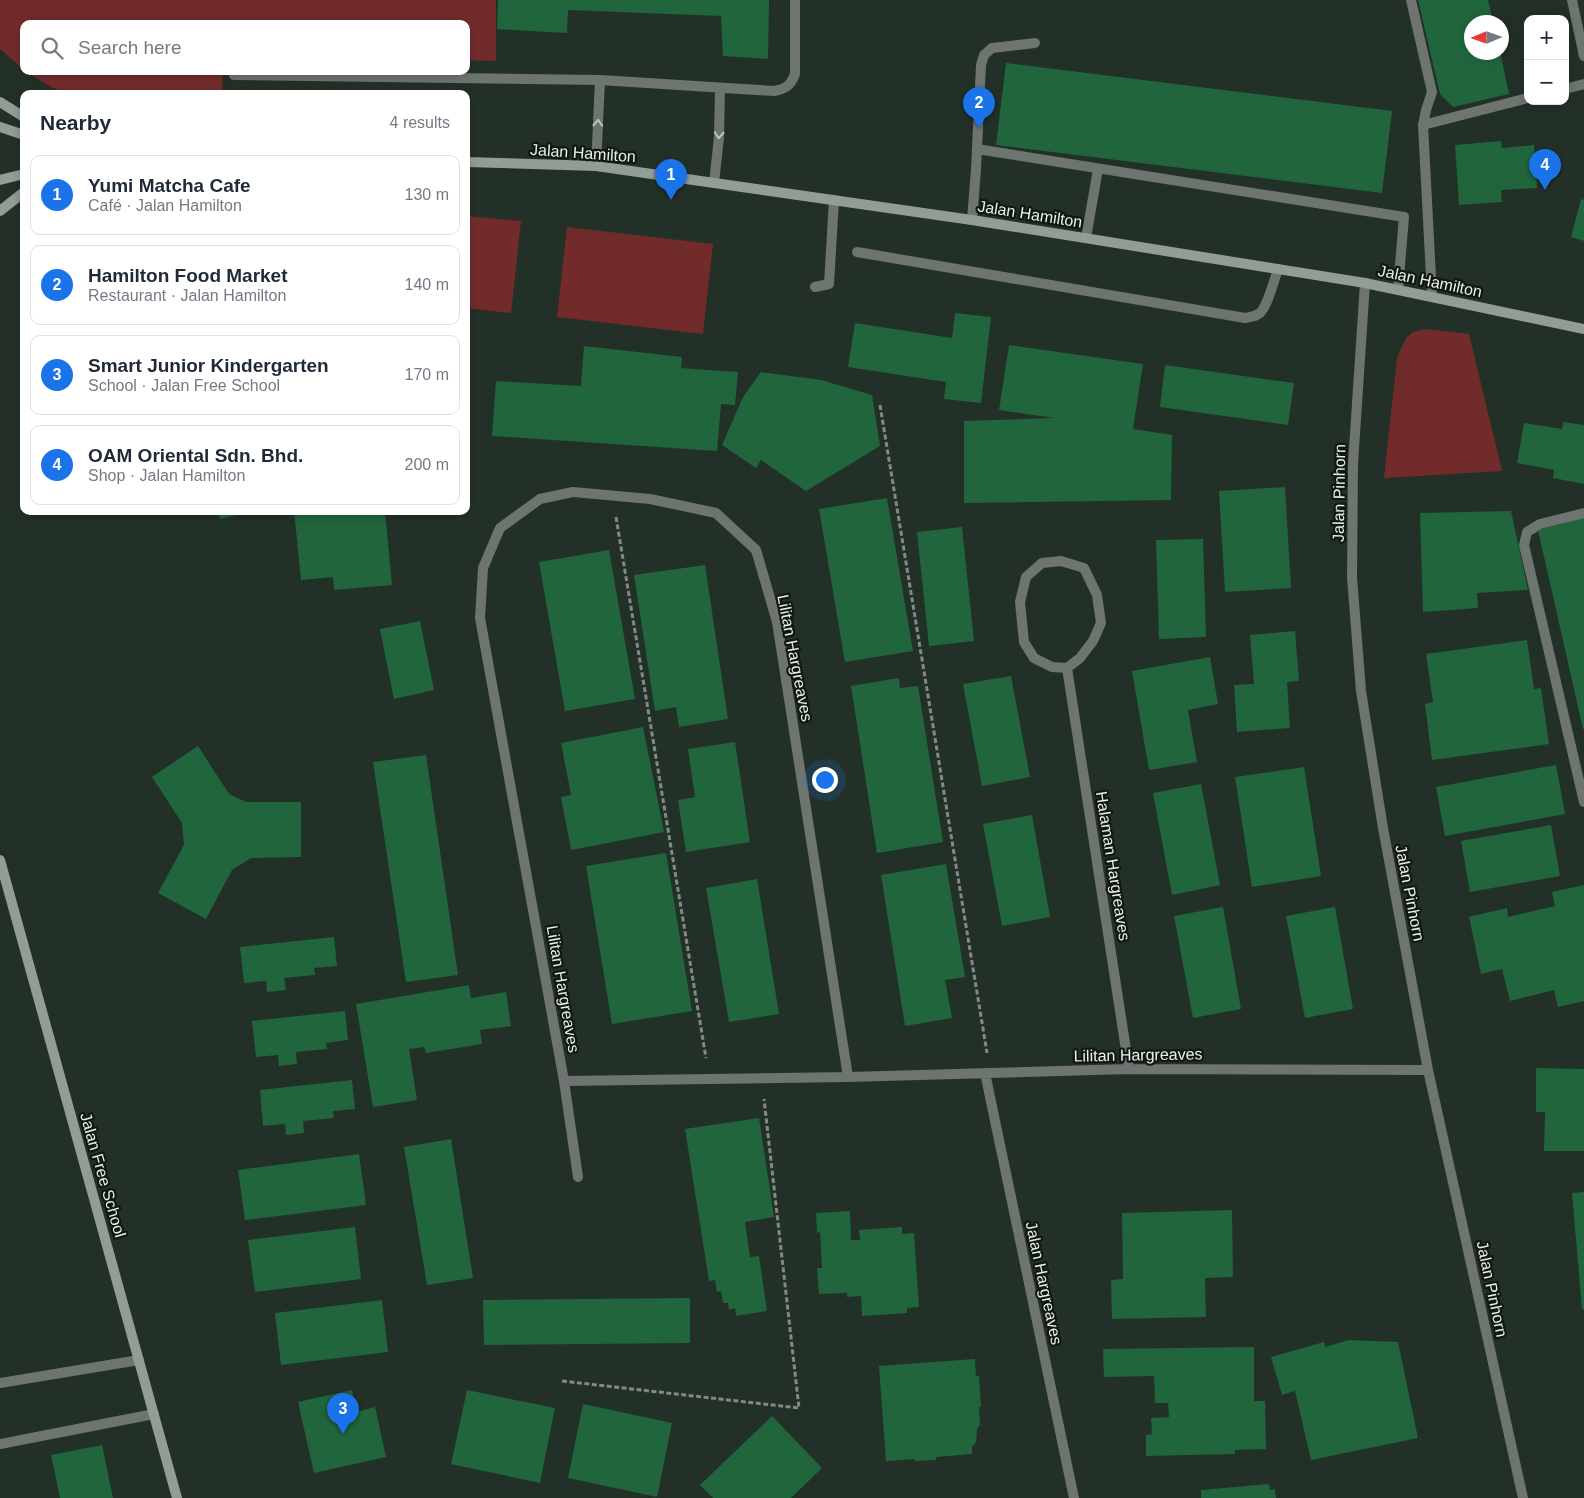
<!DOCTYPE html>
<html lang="en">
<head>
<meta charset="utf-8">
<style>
  body { margin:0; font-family:Helvetica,sans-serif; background:#f2f2f3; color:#1f2937 }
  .controls { position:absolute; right:15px; top:15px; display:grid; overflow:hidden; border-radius:10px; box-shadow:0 2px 8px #0003 }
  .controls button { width:45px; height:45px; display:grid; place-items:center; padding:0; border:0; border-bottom:1px solid #e0e1e3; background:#fff; color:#1f2937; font:25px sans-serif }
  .compass { position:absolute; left:1464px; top:15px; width:45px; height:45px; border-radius:50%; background:#fff; box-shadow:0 2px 8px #0003; rotate:268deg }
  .you { position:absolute; left:824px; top:779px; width:18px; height:18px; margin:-12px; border:4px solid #fff; border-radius:50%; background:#1a73e8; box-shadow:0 0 0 8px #1a73e833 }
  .badge { display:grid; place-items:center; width:32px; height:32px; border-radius:50%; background:#1a73e8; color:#fff; font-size:16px; font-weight:700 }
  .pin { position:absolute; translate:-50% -41px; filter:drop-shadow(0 1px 2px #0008) }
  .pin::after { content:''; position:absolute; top:26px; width:18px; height:15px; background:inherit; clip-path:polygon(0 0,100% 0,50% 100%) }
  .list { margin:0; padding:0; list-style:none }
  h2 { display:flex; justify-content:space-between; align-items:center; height:65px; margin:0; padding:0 20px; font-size:21px }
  h2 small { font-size:16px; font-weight:400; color:#747a83 }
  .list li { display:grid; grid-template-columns:32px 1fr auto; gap:15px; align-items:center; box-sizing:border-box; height:80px; margin:0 10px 10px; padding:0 10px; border:1px solid #e0e1e3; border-radius:10px }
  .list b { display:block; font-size:19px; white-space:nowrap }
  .list p { margin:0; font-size:16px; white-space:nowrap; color:#747a83 }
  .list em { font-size:16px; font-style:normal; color:#747a83 }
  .icon { flex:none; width:28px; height:28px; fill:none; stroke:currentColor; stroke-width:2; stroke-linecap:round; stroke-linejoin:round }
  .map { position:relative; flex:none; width:1584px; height:1498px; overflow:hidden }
  .search { position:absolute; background:#fff; box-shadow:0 2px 8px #0003; left:20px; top:20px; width:450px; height:55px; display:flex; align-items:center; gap:12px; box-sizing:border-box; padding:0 18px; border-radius:10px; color:#747a83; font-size:19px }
  .panel { position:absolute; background:#fff; box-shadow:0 2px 8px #0003; left:20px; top:90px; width:450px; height:425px; border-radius:10px }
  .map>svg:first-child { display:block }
  .green { fill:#722b2b }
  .building { fill:#20653c }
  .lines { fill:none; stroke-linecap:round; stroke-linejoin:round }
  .path { stroke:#818b84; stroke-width:3; stroke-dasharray:5 2.5; stroke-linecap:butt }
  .lane { stroke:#6e746f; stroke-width:10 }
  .street { stroke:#6e746f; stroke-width:10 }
  .secondary { stroke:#929d95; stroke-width:10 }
  .oneway { stroke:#bdc5bf }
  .labels { text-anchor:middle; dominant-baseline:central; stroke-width:4.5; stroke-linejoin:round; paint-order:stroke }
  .street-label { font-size:16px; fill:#e8f0ea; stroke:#111712 }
</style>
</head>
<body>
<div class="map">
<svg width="1584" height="1498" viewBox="0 0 1584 1498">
  <rect width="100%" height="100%" fill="#233027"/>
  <path class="green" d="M0,0H496V61L466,60V24H24V70L0,49Z
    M25,71H223L222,94H69L51,87Z
    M466,216L521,221L511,313L466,308Z
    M567,227L713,244L703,334L557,317Z
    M1426,329L1469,334L1502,471L1384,478L1397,358L1406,338L1413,332Z"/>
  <path class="building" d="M498,0H769L768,59L723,56L721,16L568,10L567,33L497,29Z
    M1418,0H1488L1493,22H1472V52H1500L1509,94L1453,107L1440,94Z
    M1006,63L1392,111L1382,193L996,145Z
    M1501,141L1502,148L1534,145L1537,188L1501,190L1502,202L1459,205L1455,145Z
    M1581,199L1584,200V241L1571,237Z
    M955,313L991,317L981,403L944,399L946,382L848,367L855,323L952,338Z
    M1009,345L1143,364L1133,429L1172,435L1171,500L964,503V421L1054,418L999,410Z
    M584,346L682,357L681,368L738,372L735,405L721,404L717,451L492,436L496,381L581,386Z
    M1165,365L1294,383L1288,425L1160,407Z
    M761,372L821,380L872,395L880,446L806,491L761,460L756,468L722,445L743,397Z
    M1563,422L1584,425V484L1553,478L1554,470L1517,463L1524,423L1562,429Z
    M1285,487L1291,588L1225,592L1219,491Z
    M887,498L913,651L845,662L819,509Z
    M218,511H249V512L220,519Z
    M294,511H385L392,585L334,590L333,577L301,580Z
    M1511,511L1528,590L1477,593L1478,608L1423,612L1420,513Z
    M1584,518V729H1583L1538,530Z
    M962,527L974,641L929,646L917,532Z
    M1203,539L1206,637L1159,639L1156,540Z
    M609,550L635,699L565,711L539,562Z
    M705,565L728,719L679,727L676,707L655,711L634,575Z
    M420,621L434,690L394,699L380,629Z
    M1295,631L1299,681L1287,682L1290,728L1237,732L1234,685L1254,684L1250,635Z
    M1527,640L1534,689L1541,688L1549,744L1432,760L1425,704L1433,702L1426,654Z
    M1210,657L1218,704L1188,710L1197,762L1149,770L1132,671Z
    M1011,676L1030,777L982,786L963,684Z
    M899,678L900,688L918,686L943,842L877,853L851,686Z
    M643,727L664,832L571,850L561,797L571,795L561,743Z
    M735,742L750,842L686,852L678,800L695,797L688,749Z
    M198,746L229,794L246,802H301V857L251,858L232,870L206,919L158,893L184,845L182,823L152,777Z
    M426,755L458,975L406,982L373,762Z
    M1556,765L1565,814L1445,836L1436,787Z
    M1304,767L1321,876L1252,887L1235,777Z
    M1201,784L1220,885L1172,895L1153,793Z
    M1032,815L1050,917L1002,926L983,824Z
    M1551,825L1560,876L1470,892L1461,841Z
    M666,853L692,1011L612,1024L586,866Z
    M946,864L965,977L945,980L952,1018L905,1026L881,875Z
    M757,879L779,1014L729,1022L706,888Z
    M1584,885V1001L1558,1007L1554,990L1510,1001L1502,969L1481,974L1469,917L1507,908L1508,917L1555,906L1552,892Z
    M1223,907L1241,1009L1193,1018L1174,916Z
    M1335,907L1353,1009L1305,1018L1286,916Z
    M334,937L337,966L314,968L315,975L284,978L286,990L267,992L266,981L244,983L240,947Z
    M469,985L471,998L506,992L511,1026L480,1030L482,1044L426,1053L424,1047L409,1049L417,1100L373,1107L356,1004Z
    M345,1011L348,1040L326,1043L327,1049L296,1052L297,1064L279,1066L278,1055L256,1057L252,1021Z
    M1536,1068L1584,1069V1151H1544L1545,1112H1536Z
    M352,1080L355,1109L333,1111L334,1118L303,1121L304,1133L286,1135L285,1124L263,1126L260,1090Z
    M759,1118L774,1217L745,1222L750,1257L759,1256L767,1311L736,1316L735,1308L729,1310L728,1303H723L721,1291L717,1292L715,1280L709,1281L685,1129Z
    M451,1139L473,1278L427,1285L404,1147Z
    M359,1154L366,1205L245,1220L238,1170Z
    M1584,1192V1309H1582L1572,1193Z
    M1232,1210L1233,1277L1205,1278L1206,1317L1112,1319L1111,1280L1123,1279L1122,1213Z
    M850,1211L851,1240H860L859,1230L902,1227V1234L914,1233L919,1307L907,1308V1313L862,1316L861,1296L847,1297V1293L819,1294L817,1268H822L820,1232L817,1233L816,1213Z
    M355,1227L361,1279L255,1292L248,1240Z
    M690,1298V1343L484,1345L483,1300Z
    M382,1300L388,1352L281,1365L275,1313Z
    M1349,1340L1398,1342L1418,1438L1311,1460L1295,1391L1282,1395L1271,1357L1324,1342L1325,1347Z
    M1254,1347V1401H1265L1266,1449L1235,1450V1454L1146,1456V1435L1152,1434L1151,1418L1169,1417L1168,1403H1155L1154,1376L1104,1377L1103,1349Z
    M975,1359L976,1376H979L981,1407H979L980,1425L977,1429L976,1442L972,1447V1454L936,1457V1460L915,1461V1459L886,1461L879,1366Z
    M352,1390L356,1412L375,1407L386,1457L314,1473L298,1402Z
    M467,1390L555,1408L540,1483L451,1464Z
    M583,1404L672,1423L657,1497L568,1478Z
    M772,1416L822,1468L791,1498H713L700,1485Z
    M102,1445L113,1498H60L51,1455Z
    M1269,1484L1270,1490L1275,1489L1276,1498H1201V1490Z"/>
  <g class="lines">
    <path class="path" d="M880,405L987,1053
      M616,517L706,1058
      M562,1381L799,1408L764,1099"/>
    <path class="lane" d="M1411,0L1432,92L1426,110L1423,125L1432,296
      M234,75L600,80L774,91C786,89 791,85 795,74V0
      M1565,89L1584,84
      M1423,125L1528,98
      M977,149L1404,217L1398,289
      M596,166L600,80
      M714,183L719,137L720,88
      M972,220L976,169L981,65L984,55L992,48L1035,43
      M1086,238L1098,169
      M815,287L829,284L834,200
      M1584,513L1540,524L1527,532L1524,545L1584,802
      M0,1383L139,1360
      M0,1444L154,1414"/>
    <path class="street" d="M1572,0L1584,56
      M857,252L1245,318C1250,317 1255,317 1260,313C1268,305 1274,280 1278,269
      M1365,283L1353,464L1352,577L1361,691L1383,828L1428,1070L1523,1498
      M1061,561L1084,568L1097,595L1101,623L1093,641L1080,658L1067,668L1052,667L1034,658L1024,642L1020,602L1026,577L1042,563Z
      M1067,668L1129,1069
      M985,1073L1074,1498
      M564,1081L848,1077L1129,1069L1428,1070
      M578,1177L564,1081L480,618L483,568L500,528L540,499L573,492L650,499L716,513L756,550L777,622L848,1077"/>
    <path class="secondary" d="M0,102L24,117
      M0,127L24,135
      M466,162L596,166L972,220L1365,283L1584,329
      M0,180L24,174
      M0,211L24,192
      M0,860L177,1498"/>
  </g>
  <defs><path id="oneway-chevron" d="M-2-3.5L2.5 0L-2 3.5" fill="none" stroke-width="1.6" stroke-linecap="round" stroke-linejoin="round" transform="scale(1.25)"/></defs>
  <g class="oneway">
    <use href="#oneway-chevron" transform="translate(598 123) rotate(-87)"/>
    <use href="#oneway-chevron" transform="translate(719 135) rotate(93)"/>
  </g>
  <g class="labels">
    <g class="street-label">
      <text transform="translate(583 153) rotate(4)">Jalan Hamilton</text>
      <text transform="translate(1030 214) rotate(9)">Jalan Hamilton</text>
      <text transform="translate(1430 281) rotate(12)">Jalan Hamilton</text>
      <text transform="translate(1339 493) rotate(-89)">Jalan Pinhorn</text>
      <text transform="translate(795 658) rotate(79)">Lilitan Hargreaves</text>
      <text transform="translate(1113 866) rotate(81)">Halaman Hargreaves</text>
      <text transform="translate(1410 893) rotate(79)">Jalan Pinhorn</text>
      <text transform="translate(563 989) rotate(80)">Lilitan Hargreaves</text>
      <text transform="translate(1138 1055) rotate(-1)">Lilitan Hargreaves</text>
      <text transform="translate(103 1175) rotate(74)">Jalan Free School</text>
      <text transform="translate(1044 1283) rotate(78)">Jalan Hargreaves</text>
      <text transform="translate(1492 1289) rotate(78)">Jalan Pinhorn</text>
    </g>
  </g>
</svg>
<div class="controls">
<button>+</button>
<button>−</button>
</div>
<svg class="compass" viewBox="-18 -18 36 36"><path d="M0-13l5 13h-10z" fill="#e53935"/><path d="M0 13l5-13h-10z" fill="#747a83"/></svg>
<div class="you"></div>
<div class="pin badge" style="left:671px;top:200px">1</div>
<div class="pin badge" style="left:979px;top:128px">2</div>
<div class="pin badge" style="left:343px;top:1434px">3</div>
<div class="pin badge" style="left:1545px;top:190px">4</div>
<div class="search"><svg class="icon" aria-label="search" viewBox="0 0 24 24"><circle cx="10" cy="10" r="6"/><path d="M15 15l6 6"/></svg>Search here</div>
<section class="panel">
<h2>Nearby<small>4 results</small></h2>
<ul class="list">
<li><span class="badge">1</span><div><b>Yumi Matcha Cafe</b><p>Café · Jalan Hamilton</p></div><em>130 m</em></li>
<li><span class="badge">2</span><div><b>Hamilton Food Market</b><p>Restaurant · Jalan Hamilton</p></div><em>140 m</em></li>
<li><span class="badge">3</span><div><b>Smart Junior Kindergarten</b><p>School · Jalan Free School</p></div><em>170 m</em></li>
<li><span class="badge">4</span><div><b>OAM Oriental Sdn. Bhd.</b><p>Shop · Jalan Hamilton</p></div><em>200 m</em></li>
</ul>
</section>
</div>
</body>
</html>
